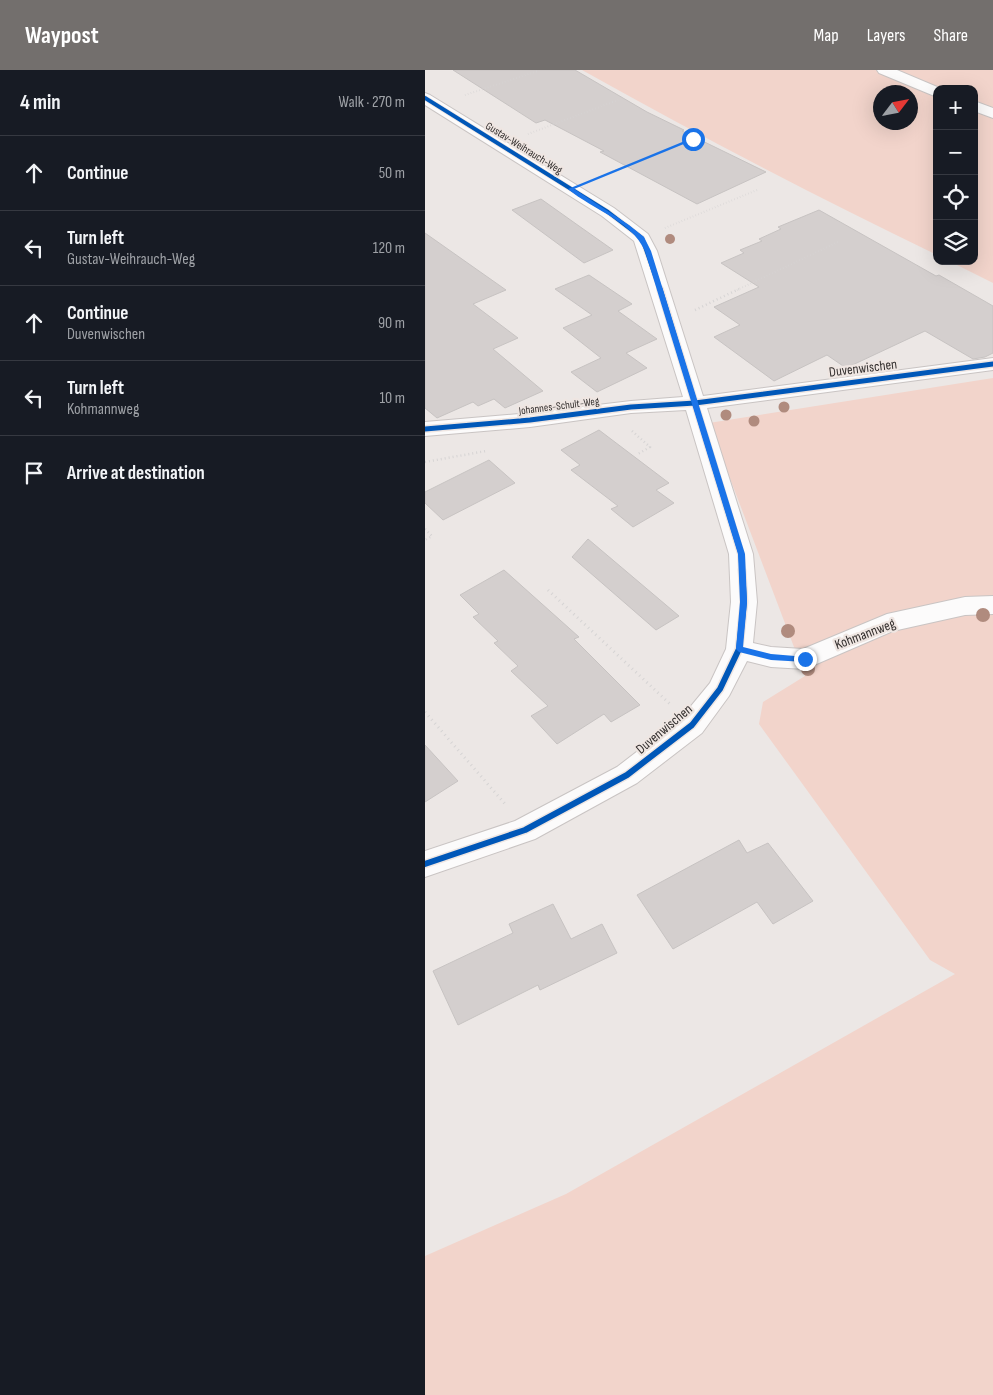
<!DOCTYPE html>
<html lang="en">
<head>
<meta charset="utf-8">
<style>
  body { margin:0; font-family:"Sofia Sans Condensed",sans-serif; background:#20242c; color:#f1f3f6 }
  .controls { position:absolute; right:15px; top:15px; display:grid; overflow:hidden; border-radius:10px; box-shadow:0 5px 20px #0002 }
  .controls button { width:45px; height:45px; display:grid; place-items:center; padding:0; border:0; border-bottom:1px solid #363941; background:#171b24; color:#f1f3f6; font:25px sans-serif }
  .compass { position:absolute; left:448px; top:15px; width:45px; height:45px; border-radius:50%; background:#171b24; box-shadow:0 5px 20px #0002; rotate:58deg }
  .stop { position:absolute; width:15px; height:15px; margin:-11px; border:4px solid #1a73e8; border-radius:50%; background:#fff }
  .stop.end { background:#1a73e8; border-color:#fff; box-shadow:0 1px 5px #0008 }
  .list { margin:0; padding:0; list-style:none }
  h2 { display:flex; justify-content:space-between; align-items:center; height:65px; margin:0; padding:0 20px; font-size:21px }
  h2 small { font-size:16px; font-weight:400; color:#9ea1a6 }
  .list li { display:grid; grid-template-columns:32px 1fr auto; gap:15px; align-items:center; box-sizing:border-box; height:75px; padding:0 20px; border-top:1px solid #363941 }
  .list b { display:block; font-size:19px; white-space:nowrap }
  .list p { margin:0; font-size:16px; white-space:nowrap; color:#9ea1a6 }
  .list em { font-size:16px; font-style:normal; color:#9ea1a6 }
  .icon { flex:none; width:28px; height:28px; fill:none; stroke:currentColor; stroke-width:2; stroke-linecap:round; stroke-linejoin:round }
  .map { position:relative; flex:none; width:568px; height:1325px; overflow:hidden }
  header { display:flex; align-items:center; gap:30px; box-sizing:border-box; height:70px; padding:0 25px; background:#736f6d; color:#fff }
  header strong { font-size:24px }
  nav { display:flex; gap:28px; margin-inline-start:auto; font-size:18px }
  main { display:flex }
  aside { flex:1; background:#171b24 }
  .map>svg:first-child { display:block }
  .green { fill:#f2d4cb; fill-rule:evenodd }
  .building { fill:#d4cfce; stroke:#c7c3c2 }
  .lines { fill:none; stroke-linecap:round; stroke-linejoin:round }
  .minor-casing { stroke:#c9c4c3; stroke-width:2 }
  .path-far2 { stroke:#d6d4d4; stroke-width:2; stroke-dasharray:0.5 2.5; stroke-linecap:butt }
  .path-far1 { stroke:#d6d4d4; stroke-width:2.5; stroke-dasharray:1 3; stroke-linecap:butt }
  .path { stroke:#d6d4d4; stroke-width:3; stroke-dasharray:1 4; stroke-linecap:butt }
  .minor { fill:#fcfbfb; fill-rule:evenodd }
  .cycleway-far2-casing { stroke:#efe6e2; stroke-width:5.5 }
  .cycleway-far1-casing { stroke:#efe6e2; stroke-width:8 }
  .cycleway-casing { stroke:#efe6e2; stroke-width:9 }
  .cycleway-far2 { stroke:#0057b8; stroke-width:4 }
  .cycleway-far1 { stroke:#0057b8; stroke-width:5 }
  .cycleway { stroke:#0057b8; stroke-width:6 }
  .tree { fill:#b08b7e }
  .route { fill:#1a73e8 }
  .labels { text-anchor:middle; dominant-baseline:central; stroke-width:4.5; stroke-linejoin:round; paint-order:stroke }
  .far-street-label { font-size:11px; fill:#322e2d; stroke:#efe6e2 }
  .street-label { font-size:14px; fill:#322e2d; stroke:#efe6e2 }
</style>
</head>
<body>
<header>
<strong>Waypost</strong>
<nav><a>Map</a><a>Layers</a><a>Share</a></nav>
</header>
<main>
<aside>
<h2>4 min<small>Walk · 270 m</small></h2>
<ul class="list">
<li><svg class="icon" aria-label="ahead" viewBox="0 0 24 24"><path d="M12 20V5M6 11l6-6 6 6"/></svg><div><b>Continue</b></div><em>50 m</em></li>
<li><svg class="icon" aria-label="left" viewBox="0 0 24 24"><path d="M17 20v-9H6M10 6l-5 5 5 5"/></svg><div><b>Turn left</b><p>Gustav-Weihrauch-Weg</p></div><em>120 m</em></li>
<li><svg class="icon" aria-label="ahead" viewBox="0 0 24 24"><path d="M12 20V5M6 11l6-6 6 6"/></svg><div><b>Continue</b><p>Duvenwischen</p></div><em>90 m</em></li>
<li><svg class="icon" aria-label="left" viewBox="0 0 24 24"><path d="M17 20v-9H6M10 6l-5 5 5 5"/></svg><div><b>Turn left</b><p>Kohmannweg</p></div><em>10 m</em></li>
<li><svg class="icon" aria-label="arrive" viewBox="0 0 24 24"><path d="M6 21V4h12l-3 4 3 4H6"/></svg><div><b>Arrive at destination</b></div></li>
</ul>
</aside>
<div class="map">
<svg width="568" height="1325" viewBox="0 0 568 1325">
  <rect width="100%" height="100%" fill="#ece7e5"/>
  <path class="green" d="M157,0H568V213L524,191H549V19H512V185C392,127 273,65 157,0ZM456,22H486V52H456Z
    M568,308V1325H0V1186L141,1124L530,904L505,890L334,654L338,632L380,606L284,353Z"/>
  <path class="building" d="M28,0H150L222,42L259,60L257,61L341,102L272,134L175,82L179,81L120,50L111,53Z
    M116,129L154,156L188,180L159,193L87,140Z
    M394,140L511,206L514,205L568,236V283L560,287L548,289L500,261L421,298L402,285L349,311L289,267L315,255L289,237L334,217L296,193L319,183L315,180L337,171L334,169L356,159L353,157Z
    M0,163L81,220L48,234L93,268L68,279L118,321L80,338L69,329L53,336L48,332L12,348L0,338Z
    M164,205L207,234L193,241L232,269L201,283L222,298L172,322L146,302L176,288L138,258L167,245L130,219Z
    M174,360L244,413L231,420L249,433L208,457L186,439L193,436L146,400L155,395L136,380Z
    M64,390L90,413L18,450L0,433V422Z
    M163,469L254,546L231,560L147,487Z
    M79,500L154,567L149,569L215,635L186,652L179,644L132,674L106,646L123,636L86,601L93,596L69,573L73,571L48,547L54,544L35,525Z
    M0,675L33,711L0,732Z
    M314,770L322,783L343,773L388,831L348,854L332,832L248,879L212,825Z
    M128,834L146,869L177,854L192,883L115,920L113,915L33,955L8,901L88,863L84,854Z"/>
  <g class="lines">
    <g class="minor-casing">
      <path id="minor" d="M452,0H472L517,19H512V27L507,25L454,3Z
        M0,23L5,25L189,138L223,164L232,181L278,326L568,288V300L282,338L328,484L332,532L328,573L346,577L378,579L462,544L540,527L568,526V544L540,545L468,561L380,599L346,597L322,591L304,626L277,663L212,713L110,769L0,807V781L90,751L192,697L257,647L285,613L301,579L306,532L304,484L261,340L206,343L105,357L0,366V352L105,343L206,331L258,327L209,171L177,146L0,35Z
        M549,31L568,38V48L549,41Z"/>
    </g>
    <path class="path-far2" d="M40,25L113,1
      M103,64L193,30
      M174,107L269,69
      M240,158L332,120
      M312,220L413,172"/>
    <path class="path-far1" d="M270,240L314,219
      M207,361L225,377L213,384
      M0,392L61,381
      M0,459L7,466L0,470"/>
    <path class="path" d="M123,520L245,634
      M0,642L81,735"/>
    <use href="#minor" class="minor"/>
    <g class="cycleway-far2-casing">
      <path id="cycleway-far2" d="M0,28L183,142L217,168L235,220"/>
    </g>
    <g class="cycleway-far1-casing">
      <path id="cycleway-far1" d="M235,219L316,484L317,502
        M0,359L105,350L206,337L270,333L568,294"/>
    </g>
    <g class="cycleway-casing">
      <path id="cycleway" d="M0,794L100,760L202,705L267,655L295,619L314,579L319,532L317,500"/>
    </g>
    <use href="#cycleway-far2" class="cycleway-far2"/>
    <use href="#cycleway-far1" class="cycleway-far1"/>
    <use href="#cycleway" class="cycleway"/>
  </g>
  <g class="tree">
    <circle cx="245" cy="169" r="5"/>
    <circle cx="359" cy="337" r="5.5"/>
    <circle cx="301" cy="345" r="5.5"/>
    <circle cx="329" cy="351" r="5.5"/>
    <circle cx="558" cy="545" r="7"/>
    <circle cx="363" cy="561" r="7"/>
    <circle cx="383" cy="599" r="7"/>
  </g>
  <path class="route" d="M267,68L271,69L149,119L204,155L219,167L226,181L320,484L322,532L318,577L346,584L382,587L383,589L380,592L346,590L314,582L311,579L315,532L313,484L220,181C206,150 168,140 143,119Z"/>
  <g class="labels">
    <g class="far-street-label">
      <text transform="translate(99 78) rotate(32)">Gustav-Weihrauch-Weg</text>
      <text transform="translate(134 336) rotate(-7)">Johannes-Schult-Weg</text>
    </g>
    <g class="street-label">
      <text transform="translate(438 298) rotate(-7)">Duvenwischen</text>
      <text transform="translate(440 564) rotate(-21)">Kohmannweg</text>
      <text transform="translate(239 659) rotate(-40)">Duvenwischen</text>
    </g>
  </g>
</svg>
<div class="controls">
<button>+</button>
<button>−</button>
<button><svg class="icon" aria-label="locate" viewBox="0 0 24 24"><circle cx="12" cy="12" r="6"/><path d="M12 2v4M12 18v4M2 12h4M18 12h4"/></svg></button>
<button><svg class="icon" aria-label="layers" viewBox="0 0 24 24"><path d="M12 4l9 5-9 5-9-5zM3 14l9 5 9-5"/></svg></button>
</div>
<svg class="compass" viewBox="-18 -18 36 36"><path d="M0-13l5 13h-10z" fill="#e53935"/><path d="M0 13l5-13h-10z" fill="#9ea1a6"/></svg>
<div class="stop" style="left:268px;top:69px"></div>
<div class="stop end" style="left:380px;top:589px"></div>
</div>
</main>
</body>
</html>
